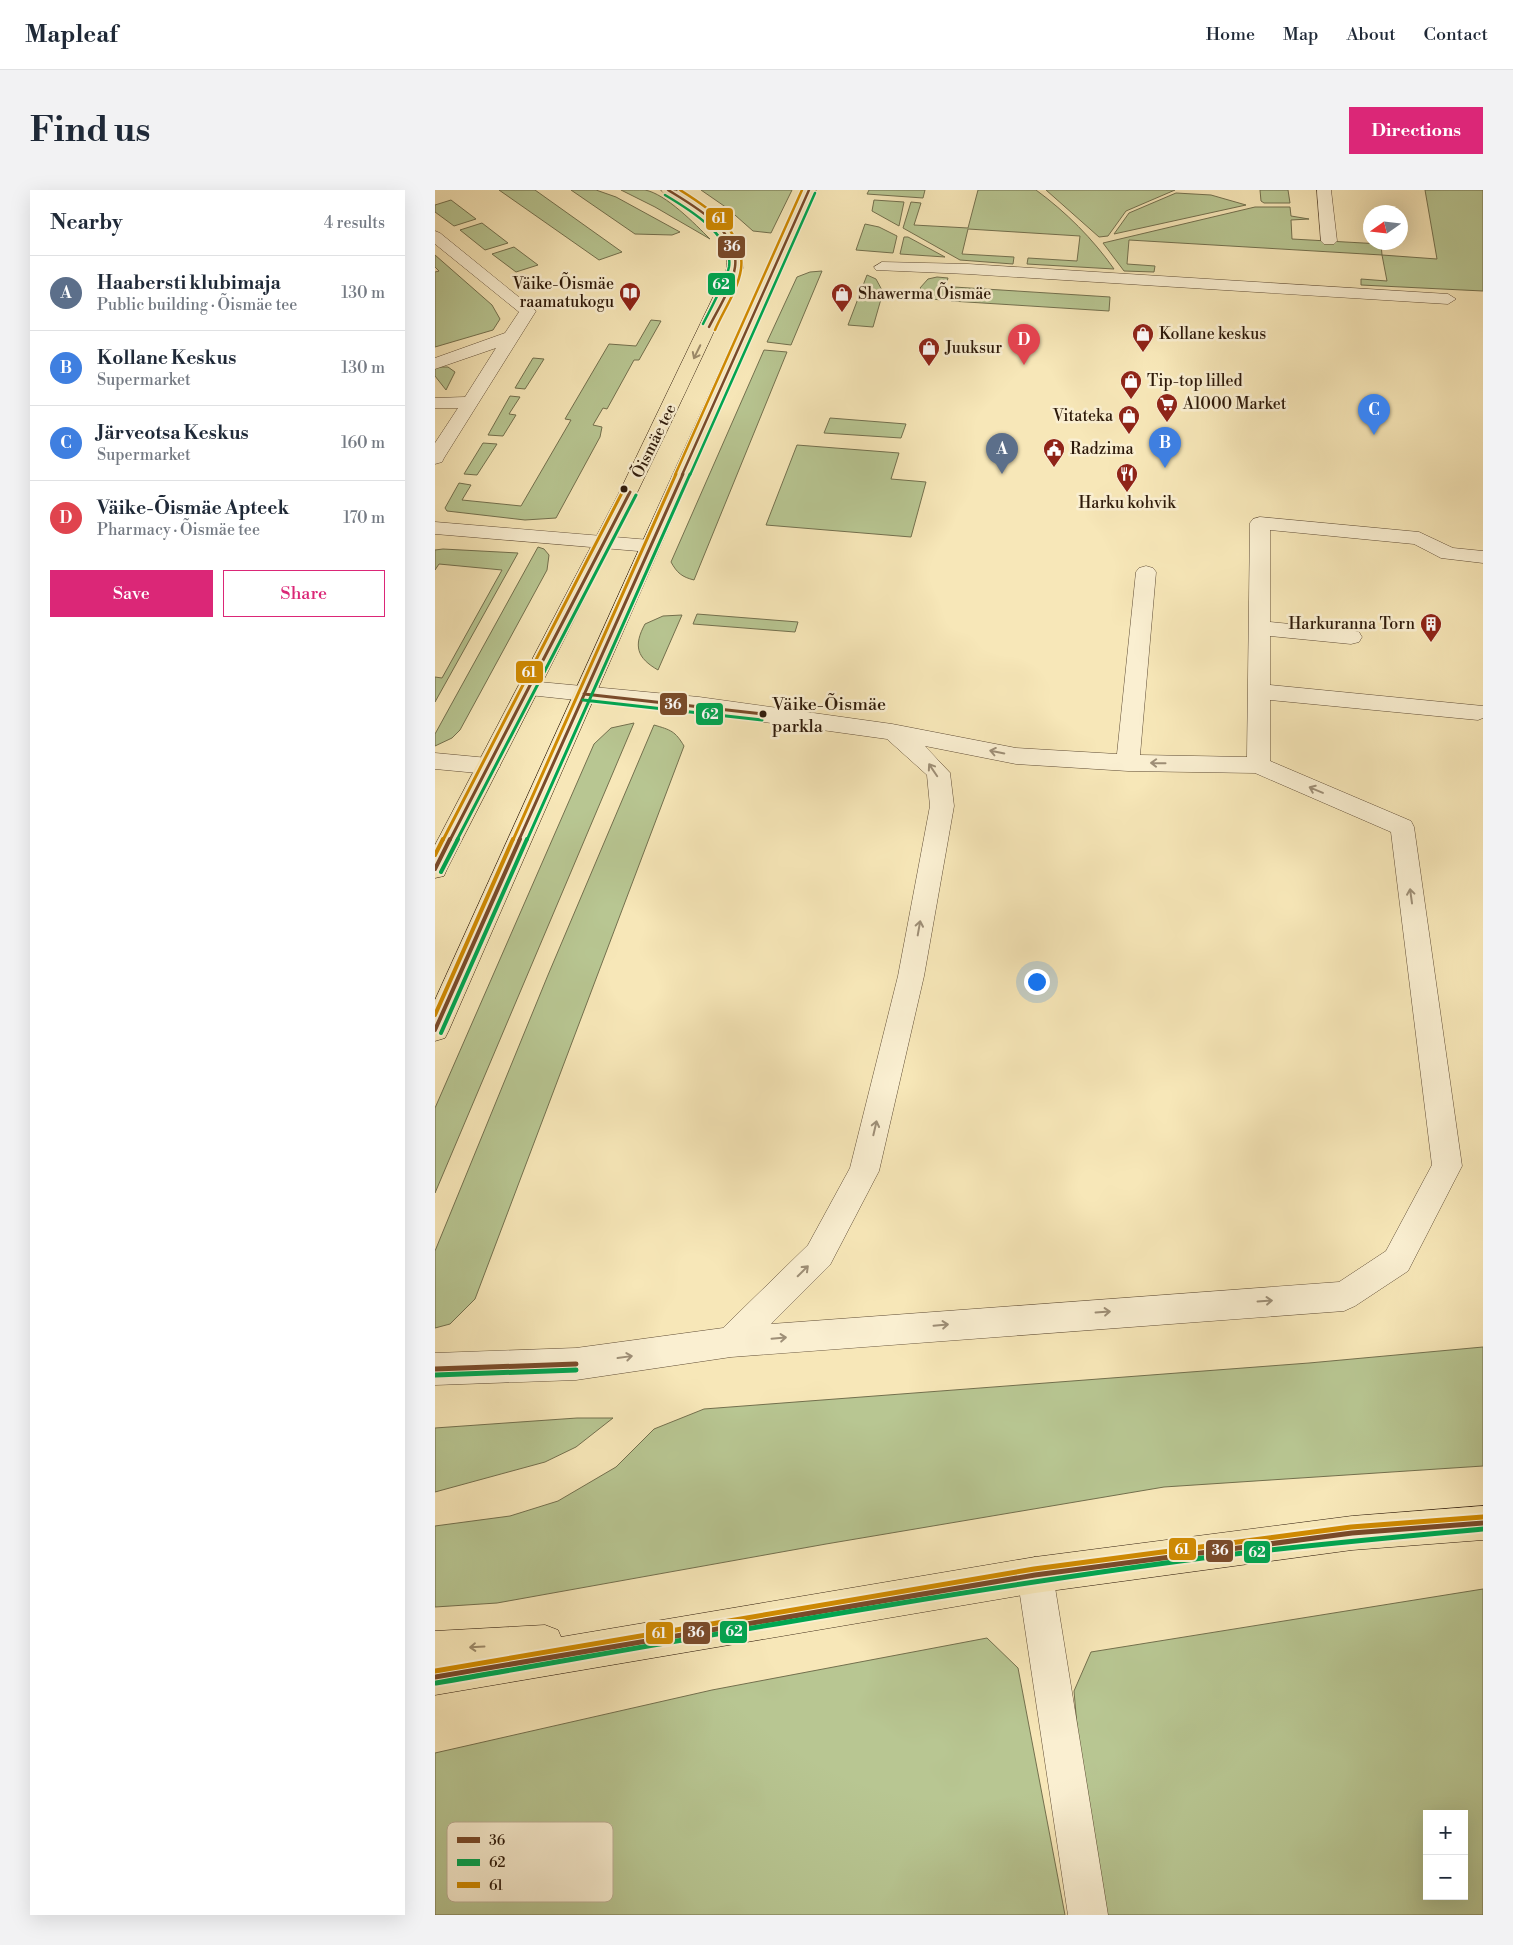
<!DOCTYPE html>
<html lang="en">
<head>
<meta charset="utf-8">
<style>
  body { margin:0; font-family:"Libre Bodoni",serif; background:#f2f2f3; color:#1f2937 }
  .controls { position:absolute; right:15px; bottom:15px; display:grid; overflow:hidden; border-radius:0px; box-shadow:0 5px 20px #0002 }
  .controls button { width:45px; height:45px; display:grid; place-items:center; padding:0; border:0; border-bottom:1px solid #e0e1e3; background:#fff; color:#1f2937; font:25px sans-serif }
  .compass { position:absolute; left:928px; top:15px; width:45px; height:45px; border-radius:50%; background:#fff; box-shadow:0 5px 20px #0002; rotate:256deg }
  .you { position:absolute; left:601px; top:791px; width:18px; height:18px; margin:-12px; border:4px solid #fff; border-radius:50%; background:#1a73e8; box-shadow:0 0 0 8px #1a73e833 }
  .badge { display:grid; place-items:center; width:32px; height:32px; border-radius:50%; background:#db2777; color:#fff; font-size:16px; font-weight:700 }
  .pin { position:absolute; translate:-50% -41px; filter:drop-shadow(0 1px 2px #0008) }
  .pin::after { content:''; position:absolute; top:26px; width:18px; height:15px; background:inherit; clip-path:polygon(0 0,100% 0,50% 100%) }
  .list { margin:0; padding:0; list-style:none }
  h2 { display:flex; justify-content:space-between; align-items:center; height:65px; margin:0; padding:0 20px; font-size:21px }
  h2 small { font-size:16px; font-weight:400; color:#747a83 }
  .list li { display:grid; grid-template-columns:32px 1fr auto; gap:15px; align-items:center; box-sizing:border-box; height:75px; padding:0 20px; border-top:1px solid #e0e1e3 }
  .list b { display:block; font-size:19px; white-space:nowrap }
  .list p { margin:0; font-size:16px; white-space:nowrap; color:#747a83 }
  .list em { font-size:16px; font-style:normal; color:#747a83 }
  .actions { display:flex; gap:10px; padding:15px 20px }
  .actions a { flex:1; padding:11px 0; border:1px solid #db2777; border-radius:0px; text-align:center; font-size:18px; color:#db2777 }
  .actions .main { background:#db2777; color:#fff }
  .map { position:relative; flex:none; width:1048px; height:1725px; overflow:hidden; border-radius:0px }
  header { display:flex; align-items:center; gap:30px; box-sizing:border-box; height:70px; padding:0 25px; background:#fff; border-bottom:1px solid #e0e1e3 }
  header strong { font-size:24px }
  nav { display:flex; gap:28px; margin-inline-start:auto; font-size:18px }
  .intro { display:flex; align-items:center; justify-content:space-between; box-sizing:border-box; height:120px; padding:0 30px }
  h1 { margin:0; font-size:35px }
  .button { padding:12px 22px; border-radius:0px; background:#db2777; color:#fff; font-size:18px; font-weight:700 }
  main { display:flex; gap:30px; padding:0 30px }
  aside { flex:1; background:#fff; border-radius:0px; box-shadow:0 5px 20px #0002 }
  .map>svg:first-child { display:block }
  .green { fill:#b8c692; stroke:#73704e; fill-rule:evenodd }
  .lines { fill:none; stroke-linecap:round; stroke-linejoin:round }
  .minor-casing { stroke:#604d36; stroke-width:1 }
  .major-casing { stroke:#2e1a0a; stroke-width:1 }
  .minor { fill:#faefd1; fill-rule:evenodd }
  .major { fill:#f7e7b8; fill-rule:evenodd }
  .bus-1-far3-casing { stroke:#faefd1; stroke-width:5 }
  .bus-1-far2-casing { stroke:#faefd1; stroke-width:6 }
  .bus-1-far1-casing { stroke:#faefd1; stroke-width:8 }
  .bus-1-casing { stroke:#faefd1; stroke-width:9 }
  .bus-2-far3-casing { stroke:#faefd1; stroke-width:5 }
  .bus-2-far2-casing { stroke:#faefd1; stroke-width:6 }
  .bus-2-far1-casing { stroke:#faefd1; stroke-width:8 }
  .bus-2-casing { stroke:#faefd1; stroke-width:9 }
  .bus-3-far3-casing { stroke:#faefd1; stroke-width:5 }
  .bus-3-far2-casing { stroke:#faefd1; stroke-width:6 }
  .bus-3-far1-casing { stroke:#faefd1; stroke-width:8 }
  .bus-3-casing { stroke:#faefd1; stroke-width:9 }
  .bus-1-far3 { stroke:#7a4b2a; stroke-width:2.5 }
  .bus-1-far2 { stroke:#7a4b2a; stroke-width:3 }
  .bus-1-far1 { stroke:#7a4b2a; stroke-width:4 }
  .bus-1 { stroke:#7a4b2a; stroke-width:5 }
  .bus-2-far3 { stroke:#00a651; stroke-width:2.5 }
  .bus-2-far2 { stroke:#00a651; stroke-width:3 }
  .bus-2-far1 { stroke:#00a651; stroke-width:4 }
  .bus-2 { stroke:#00a651; stroke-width:5 }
  .bus-3-far3 { stroke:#cf8a02; stroke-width:2.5 }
  .bus-3-far2 { stroke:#cf8a02; stroke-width:3 }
  .bus-3-far1 { stroke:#cf8a02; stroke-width:4 }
  .bus-3 { stroke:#cf8a02; stroke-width:5 }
  .oneway { stroke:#9d8b6a }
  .oneway2 { stroke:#9e8f77 }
  .bus-dot { fill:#2e1a0a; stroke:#faefd1; stroke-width:2 }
  .labels { text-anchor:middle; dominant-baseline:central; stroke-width:5; stroke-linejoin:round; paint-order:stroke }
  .far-poi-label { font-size:16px; fill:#2e1a0a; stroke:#faefd1; text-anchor:start }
  .far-street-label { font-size:16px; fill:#2e1a0a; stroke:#faefd1 }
  .bus-label { font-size:18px; fill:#2e1a0a; stroke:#faefd1; text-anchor:start }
  .key { fill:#faefd1; stroke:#bdaf95; stroke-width:1 }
  .key-label { font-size:14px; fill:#2e1a0a }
  .line-badge { stroke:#faefd1; stroke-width:2 }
  .badge-label { font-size:14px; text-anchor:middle; font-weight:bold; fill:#fff }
</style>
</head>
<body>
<header>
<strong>Mapleaf</strong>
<nav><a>Home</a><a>Map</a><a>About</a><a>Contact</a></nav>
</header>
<div class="intro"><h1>Find us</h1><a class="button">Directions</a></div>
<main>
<aside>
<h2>Nearby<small>4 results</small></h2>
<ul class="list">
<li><span class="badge" style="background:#5c6f8a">A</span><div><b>Haabersti klubimaja</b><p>Public building · Õismäe tee</p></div><em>130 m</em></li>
<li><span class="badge" style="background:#3f7fe0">B</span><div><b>Kollane Keskus</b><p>Supermarket</p></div><em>130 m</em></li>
<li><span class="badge" style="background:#3f7fe0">C</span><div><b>Järveotsa Keskus</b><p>Supermarket</p></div><em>160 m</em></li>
<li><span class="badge" style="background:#e0444e">D</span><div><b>Väike-Õismäe Apteek</b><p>Pharmacy · Õismäe tee</p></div><em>170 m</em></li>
</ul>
<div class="actions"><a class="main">Save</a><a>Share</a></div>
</aside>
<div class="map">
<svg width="1048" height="1725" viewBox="0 0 1048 1725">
  <rect width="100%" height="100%" fill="#f7e7b8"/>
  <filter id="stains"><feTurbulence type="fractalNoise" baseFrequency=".004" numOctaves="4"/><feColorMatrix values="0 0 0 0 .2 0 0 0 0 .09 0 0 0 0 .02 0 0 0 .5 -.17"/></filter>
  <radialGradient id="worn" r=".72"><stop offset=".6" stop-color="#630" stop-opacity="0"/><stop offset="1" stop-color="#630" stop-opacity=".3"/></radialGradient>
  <path class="green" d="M64,0H100L187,62L164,70Z
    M136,0H161L181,7L245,42L237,45L200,44Z
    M186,0C194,0 203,0 210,0C231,4 260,34 275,49L220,17Z
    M266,0H357L336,43L318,41L292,18Z
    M434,0H490L488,8L432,4Z
    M543,0H601C631,22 658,49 679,79L592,74L593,68L642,71L645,46L533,39L527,64L579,67L578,74L525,70L468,38L476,12L486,13L479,35L533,38Z
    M611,0H740L691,21L673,46L664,47Z
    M825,0H853L855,13H829L826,11Z
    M990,0H1048V101L926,95V89L952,91L947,65L694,50L692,74L720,76L719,82L689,81L668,53L820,17H855L856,26L874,29L856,30L857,49L946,54L947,65L1002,69Z
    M741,3L776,5L811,15L679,44L694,23Z
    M16,10L41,29L19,36L0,22V15Z
    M439,10L469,12L464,36L437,21Z
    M47,33L73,53L50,60L25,40Z
    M430,34L444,37L462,46L458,63L421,60Z
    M469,47H473L510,67L465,64Z
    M79,57L103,75L81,82L57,64Z
    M0,65L57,115L65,129L58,140L0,157V82L4,81L0,77Z
    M387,81L356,155L332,152L362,87L375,82Z
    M432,85L441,89L448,102L438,137L413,135Z
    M502,87L513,88L507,110L496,109L485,98L493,89Z
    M519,97L675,107L674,121L516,111Z
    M216,130L226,131L204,170H199L172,219L168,218L158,235L167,237L165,247L121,328L90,330L12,321L10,318L24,293L36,295L27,310L86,316L136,230L130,229L174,154L201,156Z
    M329,160L352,162L259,390C247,387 242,383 236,372Z
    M98,168L109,169L90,199L80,198Z
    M0,177H13L20,182L11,200L0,186Z
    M75,206L85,207L74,224L81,225L68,246L53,245Z
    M395,228L471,234L466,248L389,243Z
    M48,253L62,254L42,285L29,284Z
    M362,255L464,263L456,289L491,292L476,347L331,335Z
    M103,357L109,359L114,365L112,380L25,540L17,548L0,556V544Z
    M8,359L83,363L0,512V487L7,488L67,380L4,374L0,380V360Z
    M262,424L363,432L360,442L258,434Z
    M247,425L223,480C202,468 198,456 210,434L228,426Z
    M199,533L0,1003V918L159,554L176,538Z
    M219,535C236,540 240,541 249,556L40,1109L15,1134L0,1138V1061L113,785Z
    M1048,1157V1276L729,1297L391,1354L62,1413L0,1417V1336L75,1326L123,1311L181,1277L219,1239L269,1219L874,1173Z
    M142,1228H178L141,1257L110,1272L0,1302V1238Z
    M1048,1399V1725H671L647,1594L639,1501L656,1462ZM992,1624H1029V1706H992Z
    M552,1448L583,1478L630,1725H0V1563L277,1500Z"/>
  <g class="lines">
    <g class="minor-casing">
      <path id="minor" d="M882,0H896L902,51L899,54H889L886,51Z
        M0,41L5,43L101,121L9,268L7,272L0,274V253L23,218H0V208L30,207L61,158L0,179V168L70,143L84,122L0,54Z
        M447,72L533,74L1013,104L1021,109L1013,114L533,84L441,80L439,77Z
        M825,327L984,342L1018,358L1048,361V373L1006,368L979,354L835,340V432L916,440L924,442L927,447L924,452L916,454L835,446V495L1048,516V528L1043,530L835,510V571L976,631L979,637L1027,976L973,1081L920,1116L909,1121L296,1167L141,1190L0,1195V1163L141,1158L288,1138L373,1055L415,978L463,786L495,616L492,585L452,549L264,523L94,505L86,503L83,498L86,493L94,491L264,507L457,534L581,558L682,564L701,382L704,378L711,376L718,378L721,382L705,565L812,567L815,333L818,329ZM490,556L581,574L693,581L820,583L956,642L997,975L951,1061L904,1092L336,1134L395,1075L444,981L489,786L519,616L515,583Z
        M0,332L215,350L222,352L225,356L222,360L215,362L0,344Z
        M0,563L53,568L61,570L65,576L61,582L53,584L0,579Z
        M600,1367L612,1373L618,1385L673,1725H633L582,1385L588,1373Z"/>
    </g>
    <g class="major-casing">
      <path id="major" d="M226,0C232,0 240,0 245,1C273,12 308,47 308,78C216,282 114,480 12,679L9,686L0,688V655L183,305L292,78C293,48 269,29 245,14C239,10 230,6 226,0Z
        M367,0H381L14,840L10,848L0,851V810Z
        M1048,1316V1350L917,1360L600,1403L0,1505V1441L110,1435L123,1440L126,1447L600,1367L917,1326Z"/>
    </g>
    <use href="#minor" class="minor"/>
    <use href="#major" class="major"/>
    <g class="bus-1-far3-casing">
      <path id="bus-1-far3" d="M233,0C259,16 305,41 300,77C297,98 283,119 274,137
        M247,285L374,0"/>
    </g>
    <g class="bus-1-far2-casing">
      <path id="bus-1-far2" d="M149,504L328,524
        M15,650L195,302
        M84,650L248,284"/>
    </g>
    <g class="bus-1-far1-casing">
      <path id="bus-1-far1" d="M0,679L15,649
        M0,840L85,649"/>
    </g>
    <g class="bus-1-casing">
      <path id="bus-1" d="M0,1179L141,1174
        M0,1487L600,1385L917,1343L1048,1333"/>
    </g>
    <g class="bus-2-far3-casing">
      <path id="bus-2-far3" d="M230,5C252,18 299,46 294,77C291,91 275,120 268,134
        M255,285L380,3"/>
    </g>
    <g class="bus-2-far2-casing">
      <path id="bus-2-far2" d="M148,510L327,530
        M22,650L201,305
        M92,650L255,284"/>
    </g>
    <g class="bus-2-far1-casing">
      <path id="bus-2-far1" d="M6,682L23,649
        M6,843L92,649"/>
    </g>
    <g class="bus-2-casing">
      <path id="bus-2" d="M0,1185L141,1180
        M1,1493C261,1448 521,1400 783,1366C871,1355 960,1347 1048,1339"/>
    </g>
    <g class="bus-3-far3-casing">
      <path id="bus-3-far3" d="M245,0C272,17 311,41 306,79C303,100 288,121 280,140
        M240,285L367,0"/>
    </g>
    <g class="bus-3-far2-casing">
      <path id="bus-3-far2" d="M8,650L189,299
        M78,650L241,284"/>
    </g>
    <g class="bus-3-far1-casing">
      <path id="bus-3-far1" d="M0,665L8,649
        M0,825L78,649"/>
    </g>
    <g class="bus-3-casing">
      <path id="bus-3" d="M0,1481L599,1379L916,1337L1048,1327"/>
    </g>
    <use href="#bus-1-far3" class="bus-1-far3"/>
    <use href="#bus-1-far2" class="bus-1-far2"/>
    <use href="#bus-1-far1" class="bus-1-far1"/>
    <use href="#bus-1" class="bus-1"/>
    <use href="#bus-2-far3" class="bus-2-far3"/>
    <use href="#bus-2-far2" class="bus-2-far2"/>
    <use href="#bus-2-far1" class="bus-2-far1"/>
    <use href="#bus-2" class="bus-2"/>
    <use href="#bus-3-far3" class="bus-3-far3"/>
    <use href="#bus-3-far2" class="bus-3-far2"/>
    <use href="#bus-3-far1" class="bus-3-far1"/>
    <use href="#bus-3" class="bus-3"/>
  </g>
  <defs><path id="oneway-shaft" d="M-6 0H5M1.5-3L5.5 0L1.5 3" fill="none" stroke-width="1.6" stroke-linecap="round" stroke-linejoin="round" transform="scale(1.25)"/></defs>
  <g class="oneway">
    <use href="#oneway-shaft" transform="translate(262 162) rotate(116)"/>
    <use href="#oneway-shaft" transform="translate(42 1457) rotate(177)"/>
  </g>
  <g class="oneway2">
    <use href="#oneway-shaft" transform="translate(562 562) rotate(-169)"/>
    <use href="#oneway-shaft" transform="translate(723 573) rotate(-179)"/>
    <use href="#oneway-shaft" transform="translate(498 580) rotate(-124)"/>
    <use href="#oneway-shaft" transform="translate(881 600) rotate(-157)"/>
    <use href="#oneway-shaft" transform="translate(976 706) rotate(-98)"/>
    <use href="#oneway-shaft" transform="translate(484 738) rotate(-80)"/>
    <use href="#oneway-shaft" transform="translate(440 938) rotate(-77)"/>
    <use href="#oneway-shaft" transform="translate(368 1081) rotate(-45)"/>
    <use href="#oneway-shaft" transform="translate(830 1111) rotate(-4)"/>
    <use href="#oneway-shaft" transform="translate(668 1122) rotate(-4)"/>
    <use href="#oneway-shaft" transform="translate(506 1135) rotate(-5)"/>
    <use href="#oneway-shaft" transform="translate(344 1148) rotate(-5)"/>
    <use href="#oneway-shaft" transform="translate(190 1167) rotate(-8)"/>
  </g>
  <defs>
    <g id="library-pin" transform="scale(1.125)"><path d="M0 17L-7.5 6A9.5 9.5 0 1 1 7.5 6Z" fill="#8f2418" stroke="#faefd1"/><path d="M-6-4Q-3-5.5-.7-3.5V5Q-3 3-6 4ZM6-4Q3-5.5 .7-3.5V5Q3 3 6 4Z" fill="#fff"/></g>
    <g id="shop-pin" transform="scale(1.125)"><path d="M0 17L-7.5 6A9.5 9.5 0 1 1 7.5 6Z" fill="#8f2418" stroke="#faefd1"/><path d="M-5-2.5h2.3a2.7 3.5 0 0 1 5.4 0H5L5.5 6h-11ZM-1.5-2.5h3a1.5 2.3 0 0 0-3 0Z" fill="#fff"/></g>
    <g id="supermarket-pin" transform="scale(1.125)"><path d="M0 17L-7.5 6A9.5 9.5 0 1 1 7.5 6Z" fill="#8f2418" stroke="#faefd1"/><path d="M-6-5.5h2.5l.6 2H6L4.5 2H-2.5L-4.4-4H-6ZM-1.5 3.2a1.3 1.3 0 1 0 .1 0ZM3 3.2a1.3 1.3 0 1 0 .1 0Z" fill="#fff"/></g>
    <g id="civic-pin" transform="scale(1.125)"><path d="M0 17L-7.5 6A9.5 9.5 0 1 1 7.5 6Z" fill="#8f2418" stroke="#faefd1"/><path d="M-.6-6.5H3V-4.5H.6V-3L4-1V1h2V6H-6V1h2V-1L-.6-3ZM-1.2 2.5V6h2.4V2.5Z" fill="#fff"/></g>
    <g id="restaurant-pin" transform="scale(1.125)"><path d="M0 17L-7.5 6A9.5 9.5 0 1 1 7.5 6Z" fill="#8f2418" stroke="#faefd1"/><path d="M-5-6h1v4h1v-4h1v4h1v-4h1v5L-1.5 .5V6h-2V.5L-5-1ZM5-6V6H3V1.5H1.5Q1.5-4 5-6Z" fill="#fff"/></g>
    <g id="building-pin" transform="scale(1.125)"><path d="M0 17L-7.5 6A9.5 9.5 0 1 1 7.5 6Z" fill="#8f2418" stroke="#faefd1"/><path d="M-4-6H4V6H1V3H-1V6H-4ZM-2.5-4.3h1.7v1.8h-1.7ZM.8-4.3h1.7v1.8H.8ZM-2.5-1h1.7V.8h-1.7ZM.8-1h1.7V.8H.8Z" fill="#fff"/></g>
  </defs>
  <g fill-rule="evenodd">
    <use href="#library-pin" x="195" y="103"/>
    <use href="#shop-pin" x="407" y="104"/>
    <use href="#shop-pin" x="708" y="144"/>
    <use href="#shop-pin" x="494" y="158"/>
    <use href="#shop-pin" x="696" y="191"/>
    <use href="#supermarket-pin" x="732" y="214"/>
    <use href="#shop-pin" x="694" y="226"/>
    <use href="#civic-pin" x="619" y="259"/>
    <use href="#restaurant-pin" x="692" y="284"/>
    <use href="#building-pin" x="996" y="434"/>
  </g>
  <g class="bus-dot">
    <circle cx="189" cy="299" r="4.5"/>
    <circle cx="328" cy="524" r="4.5"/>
  </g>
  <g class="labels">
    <g class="far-poi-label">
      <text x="179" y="94" text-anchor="end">Väike-Õismäe<tspan x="179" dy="18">raamatukogu</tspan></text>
      <text x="423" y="104">Shawerma Õismäe</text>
      <text x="724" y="144">Kollane keskus</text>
      <text x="510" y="158">Juuksur</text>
      <text x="712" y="191">Tip-top lilled</text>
      <text x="748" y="214">A1000 Market</text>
      <text x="678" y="226" text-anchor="end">Vitateka</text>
      <text x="635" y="259">Radzima</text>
      <text x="692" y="313" text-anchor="middle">Harku kohvik</text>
      <text x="980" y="434" text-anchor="end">Harkuranna Torn</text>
    </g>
    <g class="far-street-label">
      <text transform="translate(219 251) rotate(-64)">Õismäe tee</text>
    </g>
    <g class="bus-label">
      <text x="337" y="514">Väike-Õismäe<tspan x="337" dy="22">parkla</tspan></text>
    </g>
  </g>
  <rect x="12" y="1632" width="166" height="80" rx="8" class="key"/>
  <rect x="22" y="1647" width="23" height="6" fill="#7a4b2a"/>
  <rect x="22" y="1669" width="23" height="7" fill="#00a651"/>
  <rect x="22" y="1692" width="23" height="6" fill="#cf8a02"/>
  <g class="key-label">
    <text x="54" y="1655">36</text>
    <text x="54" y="1677">62</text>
    <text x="54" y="1700">61</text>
  </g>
  <g class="line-badge">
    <rect x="270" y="17" width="29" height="24" rx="5" fill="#cf8a02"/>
    <rect x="282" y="45" width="29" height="24" rx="5" fill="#7a4b2a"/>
    <rect x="272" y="82" width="29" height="24" rx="5" fill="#00a651"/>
    <rect x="80" y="470" width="29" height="24" rx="5" fill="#cf8a02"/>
    <rect x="224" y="502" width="29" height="24" rx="5" fill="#7a4b2a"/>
    <rect x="260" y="512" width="29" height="24" rx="5" fill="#00a651"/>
    <rect x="733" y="1347" width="29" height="24" rx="5" fill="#cf8a02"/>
    <rect x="770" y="1349" width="29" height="24" rx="5" fill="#7a4b2a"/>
    <rect x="808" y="1350" width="28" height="24" rx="5" fill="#00a651"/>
    <rect x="284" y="1430" width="29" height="24" rx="5" fill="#00a651"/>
    <rect x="247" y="1431" width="29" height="24" rx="5" fill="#7a4b2a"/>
    <rect x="210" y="1431" width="29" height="24" rx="5" fill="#cf8a02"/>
  </g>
  <g class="badge-label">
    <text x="284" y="33">61</text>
    <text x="297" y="61">36</text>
    <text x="286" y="99">62</text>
    <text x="94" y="487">61</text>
    <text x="238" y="519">36</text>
    <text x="275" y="529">62</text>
    <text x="747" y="1364">61</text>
    <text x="785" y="1365">36</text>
    <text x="822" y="1367">62</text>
    <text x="299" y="1446">62</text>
    <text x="261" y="1447">36</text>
    <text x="224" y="1448">61</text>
  </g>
  <rect width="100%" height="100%" filter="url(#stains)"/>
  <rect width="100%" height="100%" fill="url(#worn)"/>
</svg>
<div class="controls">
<button>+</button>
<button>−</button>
</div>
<svg class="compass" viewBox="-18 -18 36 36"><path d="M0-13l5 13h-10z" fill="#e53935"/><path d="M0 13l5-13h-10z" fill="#747a83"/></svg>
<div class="you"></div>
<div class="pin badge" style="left:567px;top:284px;background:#5c6f8a">A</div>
<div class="pin badge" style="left:730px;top:278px;background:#3f7fe0">B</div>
<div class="pin badge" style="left:939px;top:245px;background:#3f7fe0">C</div>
<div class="pin badge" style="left:589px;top:175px;background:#e0444e">D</div>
</div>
</main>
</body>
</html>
